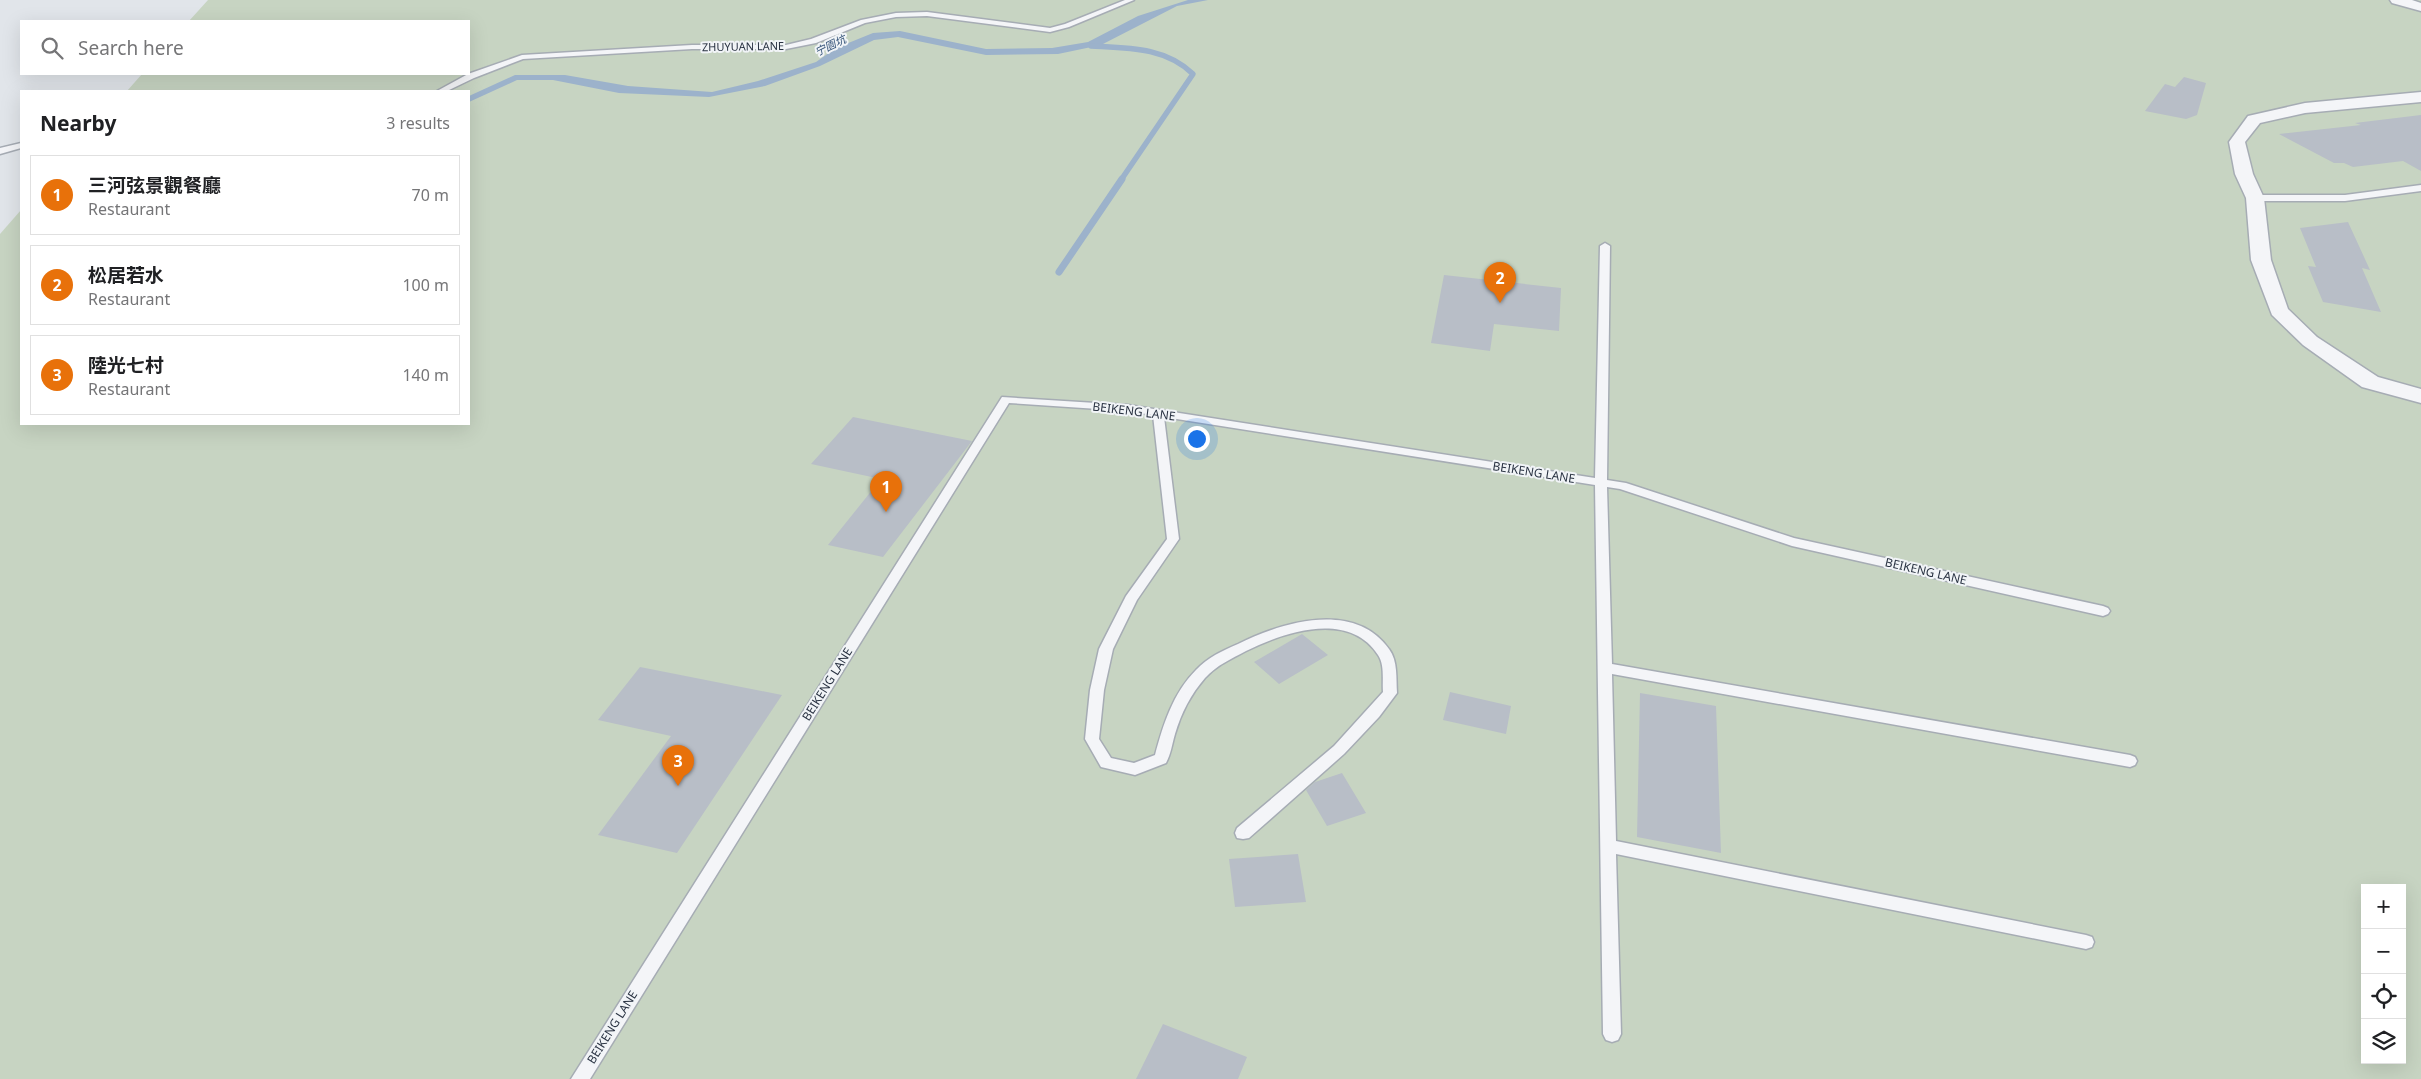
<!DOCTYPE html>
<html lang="en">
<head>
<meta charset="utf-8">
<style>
  body { margin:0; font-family:"Noto Sans","Noto Sans TC",sans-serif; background:#f6f6f6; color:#202124 }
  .controls { position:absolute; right:15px; bottom:15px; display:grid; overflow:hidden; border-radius:0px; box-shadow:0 5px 20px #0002 }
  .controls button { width:45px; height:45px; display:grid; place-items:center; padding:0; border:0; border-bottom:1px solid #e0e0e0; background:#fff; color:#202124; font:25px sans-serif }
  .you { position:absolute; left:1196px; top:438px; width:18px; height:18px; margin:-12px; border:4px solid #fff; border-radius:50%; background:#1a73e8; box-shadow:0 0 0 8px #1a73e833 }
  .badge { display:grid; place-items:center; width:32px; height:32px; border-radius:50%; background:#b45309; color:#fff; font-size:16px; font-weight:700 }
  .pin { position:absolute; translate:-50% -41px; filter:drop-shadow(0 1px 2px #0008) }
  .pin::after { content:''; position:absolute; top:26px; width:18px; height:15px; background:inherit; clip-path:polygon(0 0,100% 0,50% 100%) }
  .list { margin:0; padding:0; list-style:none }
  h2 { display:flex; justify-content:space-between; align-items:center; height:65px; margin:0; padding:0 20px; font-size:21px }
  h2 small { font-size:16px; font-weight:400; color:#757577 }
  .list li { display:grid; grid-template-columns:32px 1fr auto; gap:15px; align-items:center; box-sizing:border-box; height:80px; margin:0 10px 10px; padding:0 10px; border:1px solid #e0e0e0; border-radius:0px }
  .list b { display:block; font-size:19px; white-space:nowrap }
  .list p { margin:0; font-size:16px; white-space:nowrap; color:#757577 }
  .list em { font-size:16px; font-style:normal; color:#757577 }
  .icon { flex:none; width:28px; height:28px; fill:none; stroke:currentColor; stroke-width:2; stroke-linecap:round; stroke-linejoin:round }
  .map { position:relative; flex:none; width:2421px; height:1079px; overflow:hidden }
  .search { position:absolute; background:#fff; box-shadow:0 5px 20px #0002; left:20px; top:20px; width:450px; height:55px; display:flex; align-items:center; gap:12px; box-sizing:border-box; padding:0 18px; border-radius:0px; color:#757577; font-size:19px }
  .panel { position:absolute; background:#fff; box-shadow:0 5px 20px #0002; left:20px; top:90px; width:450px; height:335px; border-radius:0px }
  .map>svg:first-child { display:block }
  .green { fill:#c7d4c2; fill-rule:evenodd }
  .water { fill:#9cb2cb }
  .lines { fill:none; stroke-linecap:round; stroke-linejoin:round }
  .stream-far1 { stroke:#9cb2cb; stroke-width:5.5 }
  .stream { stroke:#9cb2cb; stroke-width:7 }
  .building { fill:#b8bec7 }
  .lane-casing { stroke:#a6acb4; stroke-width:3 }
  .street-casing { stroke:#a6acb4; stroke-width:3 }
  .lane { fill:#f4f5f8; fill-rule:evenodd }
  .street { fill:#f4f5f8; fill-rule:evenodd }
  .labels { text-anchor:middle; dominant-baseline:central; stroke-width:4; stroke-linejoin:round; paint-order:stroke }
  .far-water-label { font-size:11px; font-style:italic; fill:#325177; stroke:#f1f4f7 }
  .far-street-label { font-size:11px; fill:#293242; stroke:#f1f4f7 }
  .street-label { font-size:12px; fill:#293242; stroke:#f1f4f7 }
</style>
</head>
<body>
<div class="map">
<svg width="2421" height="1079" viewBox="0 0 2421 1079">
  <rect width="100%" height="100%" fill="#e1e5ea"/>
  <path class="green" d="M208,0H2421V1079H0V234L21,210V424H469V91H127L142,74H469V21H189ZM2365,888H2402V1060H2365Z"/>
  <path class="water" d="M1188,0H1208L1177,6L1101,45L1058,54L986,55L898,37L874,40L820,66L765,86L709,97L619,93L553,80H517L469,102V96L515,75H565L628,86L712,92L758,81L816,62L836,48L873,33L900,31L986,49L1052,48L1088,42L1138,16Z"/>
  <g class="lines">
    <path class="stream-far1" d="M1091,46C1128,48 1165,47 1193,74L1121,180"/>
    <path class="stream" d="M1059,272L1122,179"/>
  </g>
  <path class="building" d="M2184,77L2206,83L2197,115L2186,119L2145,111L2165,84L2175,87Z
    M2421,115V171L2403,161L2353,167L2344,163H2334L2279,134L2361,125L2355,123Z
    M2348,222L2370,270L2362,268L2381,312L2323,302L2308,266L2316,267L2300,228Z
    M1444,275L1561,288L1559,331L1494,324L1490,351L1431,343Z
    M853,417L972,441L883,557L828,545L881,479L811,464Z
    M1302,634L1328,655L1279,684L1254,662Z
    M640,667L782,695L677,853L598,835L671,736L598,720Z
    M1450,692L1511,706L1506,734L1443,720Z
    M1640,693L1716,706L1721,853L1637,837Z
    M1342,773L1366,813L1327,826L1306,790L1315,782Z
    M1298,854L1306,902L1235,907L1229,859Z
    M1163,1024L1247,1057L1238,1079H1136Z"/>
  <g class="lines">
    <g class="lane-casing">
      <path id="lane" d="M1125,0H1134L1069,27L1050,32L927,16L896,17L865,23L816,43L786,49H692L523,59L474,78L447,91H437L468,74L522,55L692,45H786L811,39L861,20L896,13L927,12L1050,28L1065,24Z
        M21,143V148L0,154V148Z
        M2421,185V191L2345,201H2255L2251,198L2255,195H2345Z
        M1605,243L1610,246L1607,480L1626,483L1794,538L2103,606L2108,608L2110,611L2108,614L2103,616L1792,546L1620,489L1607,487L1612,664L2130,755L2135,757L2137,761L2135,765L2130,767L1612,674L1616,841L2086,935L2092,937L2094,942L2092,947L2086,949L1616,854L1621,1034L1618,1040L1612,1042L1606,1040L1603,1034L1595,485L1164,417L1179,539L1137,600L1113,649L1104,690L1099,739L1111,758L1134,763L1155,755C1163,725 1173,693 1196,670C1208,657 1222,651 1238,644C1282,622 1354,600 1389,649C1398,661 1396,678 1397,693L1379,717L1344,754L1249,838L1243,839L1237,838L1235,833L1237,828L1334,746L1383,692C1382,681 1385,665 1378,655C1349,610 1284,632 1246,651C1231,659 1217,665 1205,678C1191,694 1181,713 1175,734C1172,744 1171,754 1166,763L1135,775L1101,767L1085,739L1090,690L1099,649L1126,596L1167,539L1153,415L1128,411L1009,403L590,1079H571L1002,397L1128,405L1595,478L1600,246Z"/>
    </g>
    <g class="street-casing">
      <path id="street" d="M2390,0H2412L2421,3V11L2392,3Z
        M2421,92V102L2305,113L2260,123L2245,142L2253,174L2264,198L2271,260L2288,309L2317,337L2378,377L2421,389V403L2362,387L2303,345L2272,315L2251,260L2246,198L2235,174L2229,142L2248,116L2305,103Z"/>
    </g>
    <use href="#lane" class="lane"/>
    <use href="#street" class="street"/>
  </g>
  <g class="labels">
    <g class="far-water-label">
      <text transform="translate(830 45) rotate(-26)">宁園坑</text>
    </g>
    <g class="far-street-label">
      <text transform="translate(743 46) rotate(-1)">ZHUYUAN LANE</text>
    </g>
    <g class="street-label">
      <text transform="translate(1134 411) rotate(7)">BEIKENG LANE</text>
      <text transform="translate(1534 472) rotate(9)">BEIKENG LANE</text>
      <text transform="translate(1926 571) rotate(13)">BEIKENG LANE</text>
      <text transform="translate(827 684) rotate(-58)">BEIKENG LANE</text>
      <text transform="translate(612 1027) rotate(-58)">BEIKENG LANE</text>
    </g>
  </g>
</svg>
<div class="controls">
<button>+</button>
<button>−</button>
<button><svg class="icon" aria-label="locate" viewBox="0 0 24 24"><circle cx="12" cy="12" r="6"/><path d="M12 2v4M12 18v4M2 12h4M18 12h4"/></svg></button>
<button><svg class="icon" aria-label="layers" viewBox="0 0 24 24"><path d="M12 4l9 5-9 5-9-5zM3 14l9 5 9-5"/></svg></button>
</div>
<div class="you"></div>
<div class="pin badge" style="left:886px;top:512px;background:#e8710a">1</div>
<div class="pin badge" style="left:1500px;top:303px;background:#e8710a">2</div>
<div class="pin badge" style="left:678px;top:786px;background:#e8710a">3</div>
<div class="search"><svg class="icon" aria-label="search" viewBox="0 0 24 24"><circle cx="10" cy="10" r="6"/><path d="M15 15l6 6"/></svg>Search here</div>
<section class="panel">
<h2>Nearby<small>3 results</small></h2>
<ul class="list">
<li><span class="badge" style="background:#e8710a">1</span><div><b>三河弦景觀餐廳</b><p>Restaurant</p></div><em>70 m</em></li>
<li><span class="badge" style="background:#e8710a">2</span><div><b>松居若水</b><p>Restaurant</p></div><em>100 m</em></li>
<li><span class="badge" style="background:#e8710a">3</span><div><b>陸光七村</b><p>Restaurant</p></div><em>140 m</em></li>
</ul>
</section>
</div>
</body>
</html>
